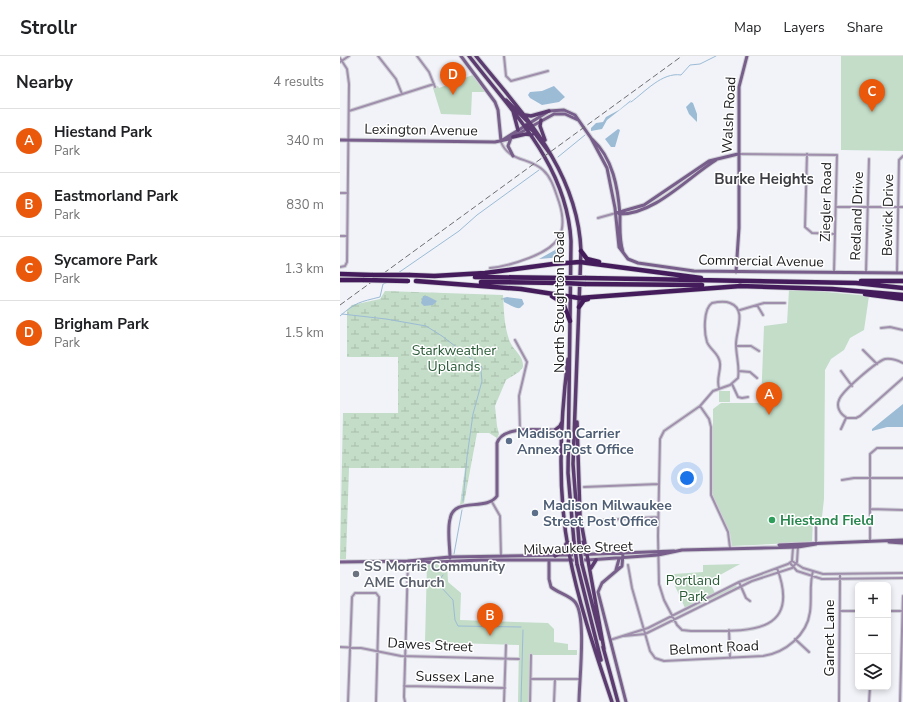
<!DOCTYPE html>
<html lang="en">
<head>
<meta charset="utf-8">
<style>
  body { margin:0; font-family:"Nunito Sans",sans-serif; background:#f6f6f6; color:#202124 }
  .controls { position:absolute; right:12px; bottom:12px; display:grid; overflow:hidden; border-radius:6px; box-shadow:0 2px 6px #0003 }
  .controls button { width:36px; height:36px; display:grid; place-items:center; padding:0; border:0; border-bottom:1px solid #e0e0e0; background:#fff; color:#202124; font:20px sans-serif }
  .you { position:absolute; left:347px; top:422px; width:14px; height:14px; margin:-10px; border:3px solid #fff; border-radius:50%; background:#1a73e8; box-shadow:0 0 0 6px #1a73e833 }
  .badge { display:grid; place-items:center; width:26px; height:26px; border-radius:50%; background:#ea580c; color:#fff; font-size:13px; font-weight:700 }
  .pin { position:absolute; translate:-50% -33px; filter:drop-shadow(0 1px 2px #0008) }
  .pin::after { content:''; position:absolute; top:21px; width:14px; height:12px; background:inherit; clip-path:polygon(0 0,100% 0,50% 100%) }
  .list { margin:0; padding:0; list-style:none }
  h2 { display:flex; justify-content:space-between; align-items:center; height:52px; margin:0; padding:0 16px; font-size:17px }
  h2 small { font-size:13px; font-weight:400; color:#757577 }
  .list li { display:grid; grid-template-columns:26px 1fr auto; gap:12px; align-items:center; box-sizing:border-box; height:64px; padding:0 16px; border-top:1px solid #e0e0e0 }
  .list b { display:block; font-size:15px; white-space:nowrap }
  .list p { margin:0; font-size:13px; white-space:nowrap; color:#757577 }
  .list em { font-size:13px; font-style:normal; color:#757577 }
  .icon { flex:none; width:22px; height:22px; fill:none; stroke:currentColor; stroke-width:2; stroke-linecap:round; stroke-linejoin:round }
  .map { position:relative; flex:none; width:563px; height:646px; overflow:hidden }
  header { display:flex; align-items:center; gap:24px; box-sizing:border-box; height:56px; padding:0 20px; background:#fff; border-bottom:1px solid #e0e0e0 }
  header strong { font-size:19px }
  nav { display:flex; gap:22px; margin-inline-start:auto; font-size:14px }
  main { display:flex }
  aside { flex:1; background:#fff }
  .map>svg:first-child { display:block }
  .green { fill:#c3ddc8 }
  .wetland { fill:url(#wetland-marsh) }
  .water { fill:#9cbbd5 }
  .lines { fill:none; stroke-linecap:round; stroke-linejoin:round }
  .stream { stroke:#9cbbd5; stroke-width:1 }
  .street-casing { stroke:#cfd1d6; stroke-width:4 }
  .secondary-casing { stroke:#cfd1d6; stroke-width:5 }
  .primary-casing { stroke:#cfd1d6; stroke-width:5.5 }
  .highway-casing { stroke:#cfd1d6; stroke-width:6 }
  .street { stroke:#a08ead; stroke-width:2 }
  .secondary { stroke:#785e8b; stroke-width:3 }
  .primary { stroke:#5c3b71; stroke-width:3.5 }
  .highway { stroke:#441c5b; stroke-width:4.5 }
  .rail { stroke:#6d6d71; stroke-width:1; stroke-dasharray:6 3; stroke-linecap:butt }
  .primary-bridge-casing { stroke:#cfd1d6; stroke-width:5.5; stroke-linecap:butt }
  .highway-bridge-casing { stroke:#cfd1d6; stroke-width:6; stroke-linecap:butt }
  .primary-bridge { stroke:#5c3b71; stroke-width:3.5 }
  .highway-bridge { stroke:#441c5b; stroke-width:4.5 }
  .service-dot { fill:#5c6f8a; stroke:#fff; stroke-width:1.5 }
  .leisure-dot { fill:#2e9e5b; stroke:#fff; stroke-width:1.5 }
  .worship-dot { fill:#6b7280; stroke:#fff; stroke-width:1.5 }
  .labels { text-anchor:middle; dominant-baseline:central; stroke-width:3; stroke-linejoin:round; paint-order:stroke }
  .street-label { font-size:14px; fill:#1c1c1e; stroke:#fff }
  .park-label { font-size:14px; fill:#295b37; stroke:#fff }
  .service-label { font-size:14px; font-weight:bold; fill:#4e5e75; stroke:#fff; text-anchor:start }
  .leisure-label { font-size:14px; font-weight:bold; fill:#27864d; stroke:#fff; text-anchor:start }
  .worship-label { font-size:14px; font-weight:bold; fill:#5b616d; stroke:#fff; text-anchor:start }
  .neighbourhood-label { font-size:15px; font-weight:bold; fill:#3e3f44; stroke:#fff }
</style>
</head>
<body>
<header>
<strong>Strollr</strong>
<nav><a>Map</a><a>Layers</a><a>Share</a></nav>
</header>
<main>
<aside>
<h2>Nearby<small>4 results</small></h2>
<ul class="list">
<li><span class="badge">A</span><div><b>Hiestand Park</b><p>Park</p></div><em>340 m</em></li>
<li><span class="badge">B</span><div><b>Eastmorland Park</b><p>Park</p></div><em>830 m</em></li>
<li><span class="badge">C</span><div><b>Sycamore Park</b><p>Park</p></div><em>1.3 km</em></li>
<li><span class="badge">D</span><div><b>Brigham Park</b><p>Park</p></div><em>1.5 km</em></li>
</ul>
</aside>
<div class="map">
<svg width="563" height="646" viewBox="0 0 563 646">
  <defs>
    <pattern id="wetland-marsh" width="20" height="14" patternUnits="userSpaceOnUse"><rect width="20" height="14" fill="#c3ddc8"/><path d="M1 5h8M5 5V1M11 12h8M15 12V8" fill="none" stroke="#a7bdab"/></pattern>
  </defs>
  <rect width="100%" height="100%" fill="#f1f3f9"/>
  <path class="green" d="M501,0H563V95L501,94Z
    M135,18L147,36H132L131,59L101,58L93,32L98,30L99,32Z
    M449,234L476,235L529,240L524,274L510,282L504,294L491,303L485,314L484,443L482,461L473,462L472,486L392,490L390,477L373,441V353L381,347H421L424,270L447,267Z
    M379,335H390V346H379Z
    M107,507L108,526L121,537L120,564L208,567L214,573V586L228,588V594H237V599H190L189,646H178L179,589L85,586L87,508Z
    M400,508L369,525L375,537L345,552L335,530L334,518L363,516V509Z
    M395,529L397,531L335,560Z"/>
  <path class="wetland" d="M45,235L163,239C164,255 164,271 170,286C174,295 184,300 183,311L179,316L166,324L155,350L157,370L159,378L157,382L149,377H137L124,447L120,449L125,412H9L6,503H0L3,357H58V301H7V254L12,249L40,243Z"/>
  <path class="water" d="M214,30L225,41L219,46L202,49L190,42L188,39L190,36L202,35Z
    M291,44L290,46L267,64L262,73L251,75V72L256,67L263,66L266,61L279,54Z
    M351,46L353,47L357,58V66L349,58L346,51Z
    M278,73L280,74L275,91H271L265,83Z
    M224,183L222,195L224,198L222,201L199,203L215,194Z
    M83,240H87L97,245L93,249L84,250L81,247Z
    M167,241L182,243L184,248L180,252C175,253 169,248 164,246L163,242Z
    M563,348V371H547L532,375V373Z"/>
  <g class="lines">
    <path class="stream" d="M291,46C305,36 322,16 341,19L350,9L360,8L376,0
      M218,101L245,79
      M58,217L119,175L137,159L199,114
      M2,258L46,263L86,270L102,280L142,311L141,315L142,325L133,358L127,401L123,445
      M0,260C16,246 20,246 40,241L43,228L46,227
      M114,498L122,454
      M103,519L100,523V530L113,544L115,564L118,570L181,571
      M181,646L183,574"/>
    <g class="street-casing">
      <path id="street" d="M38,0L56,23L62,38
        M77,0L89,16L95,31
        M164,0L166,20L171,25L208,15
        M0,2L7,13L9,28L7,206L5,210L0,211
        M0,6L9,0
        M9,55L94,28
        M399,98L497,99L494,216
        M467,98L465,171L472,177L495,178
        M0,137H8
        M496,151H563
        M258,162L276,157
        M0,180H7
        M150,212C164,211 176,207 189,202C218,191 229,178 219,146C215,135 212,122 203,114C189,101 169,106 161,86
        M526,216L529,103
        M557,216L559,104L563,100
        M417,249L423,259
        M400,254L424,247H445
        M541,272L550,271L563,274
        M175,284L187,306L179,340L180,374
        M396,290H411L419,295
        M523,294L537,308
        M563,307C557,304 552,302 545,303C536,306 502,335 499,344C496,351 500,358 507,362H516L520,360L563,322
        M399,315L410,316L417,322
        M501,315L512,330
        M392,328L398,341L402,342L408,341
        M379,332C376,323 381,315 380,307C379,297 370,294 367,286C364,277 363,253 372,247C377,246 385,245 390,247C407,253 396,275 396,288C396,300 400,311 398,322L390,329L373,335L360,350L324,375L320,383L318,480L319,528L324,544L337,569L342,574L351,575C398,574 464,584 437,512
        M360,350L369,363L371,371V439L388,476L390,492
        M501,373L506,362
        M502,424L514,422H563
        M244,431L319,428
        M152,446L160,460L161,500
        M530,453L563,454
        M248,465L318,461
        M476,471V488
        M530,485V398L537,392H563
        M452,505L463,512L483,518L563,517
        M450,507L457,515L482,523L563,522
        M288,509L292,532L310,595L315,602L324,605L423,600C445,597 467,579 470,556C472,542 469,529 473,515
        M399,526L406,542L410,545
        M500,555H518
        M548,555H563
        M389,574L390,602
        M284,580L305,578L412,525L452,512L457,506L458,490
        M455,583L469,596
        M270,584L308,572L399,526L448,508L452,505L453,491
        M0,591L21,592L61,600L179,603
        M191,623H239
        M64,630L165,632
        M8,646L12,541L15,537H36L39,541L36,646
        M65,646L64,641L68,505
        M164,646L166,589
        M190,646L191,599
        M214,646L215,623
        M499,646L500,518
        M529,646L530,631
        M560,646L563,540"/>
    </g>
    <g class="secondary-casing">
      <path id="secondary" d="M121,0L155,46L158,54L161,85
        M171,82L168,90L173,100
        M252,83C273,102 278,132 280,159C280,171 279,184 283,196
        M0,84L155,86L169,83L214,58H225L238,64
        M161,85L209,55L224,54L235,59L251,82L267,112L275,152L279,191L288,203L298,207L354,215L563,217
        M276,157L304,149L369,105L398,98
        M279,158C314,159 347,122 376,104
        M396,216L399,172V31L407,0
        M549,486L563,487
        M439,489L563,484
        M283,497L282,510L262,527L258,536L286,646
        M110,502C110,490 107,475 110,463C114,440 146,456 157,440V387C163,369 199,374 215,374
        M68,505L74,507L141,504H248L318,499L342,494L458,491L476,488
        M209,505V523L211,531C218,537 229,539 235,546C247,560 239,626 239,646
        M0,506L68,505L110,501L230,499L334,495
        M276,514L279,503"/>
    </g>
    <g class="primary-casing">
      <path id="primary" d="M129,0C173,57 227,109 231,185L228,417L234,486
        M136,0C184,59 238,115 241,195L233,408L239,486
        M166,44L190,68
        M173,55L178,74
        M185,59L191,60L209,55
        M201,64L200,70L205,84
        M186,69L193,75L211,99
        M173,81L186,78L192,79
        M228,303C220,366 217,435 229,497C238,544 253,589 268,634
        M237,366L240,460L264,593
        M221,381L219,376L215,374L220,370L222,366
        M229,487L231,492L236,494L242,491L243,486
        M215,500L224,495L226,488
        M237,508L261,604
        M242,508L261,583
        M251,512L256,504
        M263,591L278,646
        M268,634L272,646"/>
    </g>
    <g class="highway-casing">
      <path id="highway" d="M241,195L247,203L259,206
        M0,218L33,219
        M69,219L95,220
        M94,220L145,217L213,208L240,206L361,222
        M135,221L223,222
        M245,222L516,227L563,232
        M0,224H24
        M76,225L181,233L239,242L401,230
        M521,225H563
        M141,226L223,227
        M245,228L362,229
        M399,230L492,233L563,239
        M525,238L563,243
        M212,240L223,247L230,265
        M239,251L244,244L248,243"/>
    </g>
    <use href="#street" class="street"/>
    <use href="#secondary" class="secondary"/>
    <use href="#primary" class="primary"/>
    <use href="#highway" class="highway"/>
    <path class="rail" d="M0,249L342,0"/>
    <g class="primary-bridge-casing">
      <path id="primary-bridge" d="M234,486L237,508
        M239,486L242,508"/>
    </g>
    <g class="highway-bridge-casing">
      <path id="highway-bridge" d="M33,219H69
        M223,222H245
        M24,224L68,225
        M223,227L245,228"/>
    </g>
    <use href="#primary-bridge" class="primary-bridge"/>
    <use href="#highway-bridge" class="highway-bridge"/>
  </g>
  <g class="service-dot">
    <circle cx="169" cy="385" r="4"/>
    <circle cx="195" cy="457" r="4"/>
  </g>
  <circle class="leisure-dot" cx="432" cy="464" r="4"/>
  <circle class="worship-dot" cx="16" cy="518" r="4"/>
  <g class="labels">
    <g class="street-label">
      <text transform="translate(389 59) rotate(-87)">Walsh Road</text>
      <text transform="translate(81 74) rotate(1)">Lexington Avenue</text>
      <text transform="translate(486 146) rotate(-89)">Ziegler Road</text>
      <text transform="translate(548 159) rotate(-89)">Bewick Drive</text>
      <text transform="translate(517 160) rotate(-88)">Redland Drive</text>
      <text transform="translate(421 205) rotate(1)">Commercial Avenue</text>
      <text transform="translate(219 246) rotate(-90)">North Stoughton Road</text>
      <text transform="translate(238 492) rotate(-2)">Milwaukee Street</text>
      <text transform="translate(489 582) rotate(-90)">Garnet Lane</text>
      <text transform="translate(90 589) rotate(3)">Dawes Street</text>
      <text transform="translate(374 592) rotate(-3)">Belmont Road</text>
      <text transform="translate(115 621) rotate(1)">Sussex Lane</text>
    </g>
    <g class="park-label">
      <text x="114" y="294">Starkweather<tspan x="114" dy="16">Uplands</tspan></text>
      <text x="353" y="524">Portland<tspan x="353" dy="16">Park</tspan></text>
    </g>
    <g class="service-label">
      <text x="177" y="377">Madison Carrier<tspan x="177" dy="16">Annex Post Office</tspan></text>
      <text x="203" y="449">Madison Milwaukee<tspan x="203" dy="16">Street Post Office</tspan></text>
    </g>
    <g class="leisure-label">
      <text x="440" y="464">Hiestand Field</text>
    </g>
    <g class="worship-label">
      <text x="24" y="510">SS Morris Community<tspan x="24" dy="16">AME Church</tspan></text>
    </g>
    <g class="neighbourhood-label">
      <text x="424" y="123">Burke Heights</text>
    </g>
  </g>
</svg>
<div class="controls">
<button>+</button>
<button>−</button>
<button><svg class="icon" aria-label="layers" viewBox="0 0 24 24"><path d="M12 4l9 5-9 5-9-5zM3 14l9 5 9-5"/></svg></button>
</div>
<div class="you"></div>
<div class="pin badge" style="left:429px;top:359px">A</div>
<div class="pin badge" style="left:150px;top:580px">B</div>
<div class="pin badge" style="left:532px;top:56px">C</div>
<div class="pin badge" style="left:113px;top:39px">D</div>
</div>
</main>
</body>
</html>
